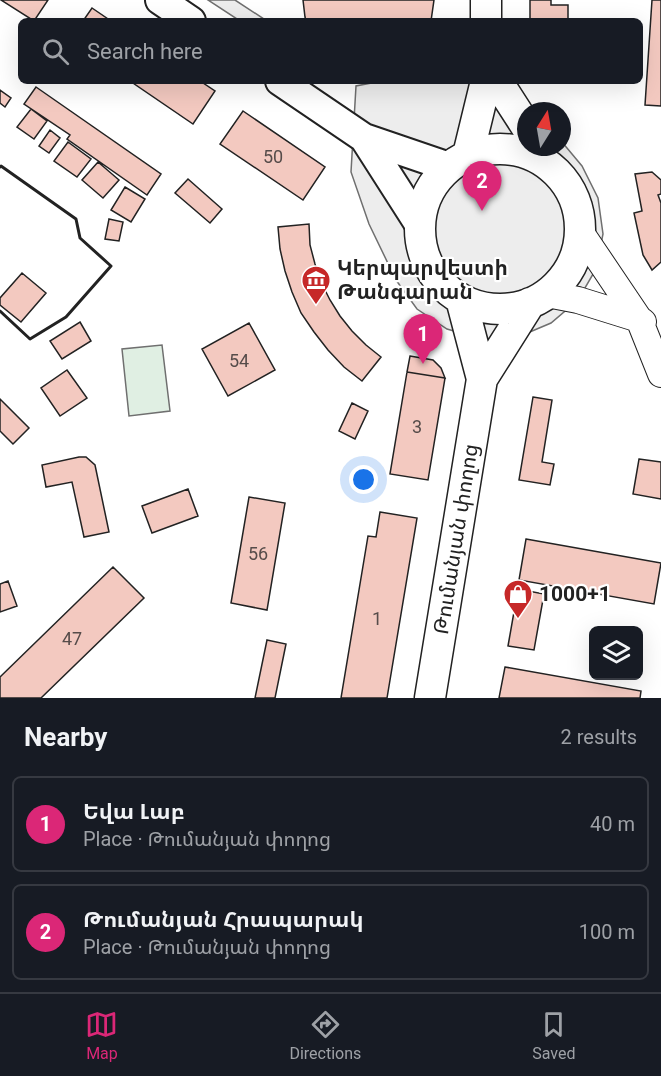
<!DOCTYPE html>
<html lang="en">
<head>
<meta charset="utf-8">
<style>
  body { margin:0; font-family:Roboto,"Noto Sans Armenian",sans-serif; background:#242831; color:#f1f3f6 }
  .controls { position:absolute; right:18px; bottom:18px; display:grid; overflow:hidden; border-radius:9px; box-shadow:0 6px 24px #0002 }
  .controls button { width:54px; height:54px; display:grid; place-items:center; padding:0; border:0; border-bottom:2px solid #363941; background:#171b24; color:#f1f3f6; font:30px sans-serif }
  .compass { position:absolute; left:517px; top:102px; width:54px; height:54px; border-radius:50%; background:#171b24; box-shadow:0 6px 24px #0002; rotate:11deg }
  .you { position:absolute; left:364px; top:480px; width:21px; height:21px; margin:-15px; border:4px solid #fff; border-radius:50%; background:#1a73e8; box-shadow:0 0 0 9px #1a73e833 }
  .badge { display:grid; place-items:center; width:39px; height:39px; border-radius:50%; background:#db2777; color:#fff; font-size:20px; font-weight:700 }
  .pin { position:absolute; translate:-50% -50px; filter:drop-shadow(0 2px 3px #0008) }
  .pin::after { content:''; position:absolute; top:32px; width:21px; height:18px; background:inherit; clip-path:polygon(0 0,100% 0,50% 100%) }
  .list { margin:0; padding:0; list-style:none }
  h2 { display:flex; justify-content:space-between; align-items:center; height:78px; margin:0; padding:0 24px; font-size:26px }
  h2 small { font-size:20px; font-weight:400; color:#9ea1a6 }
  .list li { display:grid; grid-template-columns:39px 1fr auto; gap:18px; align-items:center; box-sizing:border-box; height:96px; margin:0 12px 12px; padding:0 12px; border:2px solid #363941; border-radius:9px }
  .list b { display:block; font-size:22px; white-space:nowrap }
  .list p { margin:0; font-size:20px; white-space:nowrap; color:#9ea1a6 }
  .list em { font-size:20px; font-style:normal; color:#9ea1a6 }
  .icon { flex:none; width:33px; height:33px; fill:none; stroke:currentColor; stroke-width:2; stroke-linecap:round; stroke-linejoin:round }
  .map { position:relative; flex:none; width:661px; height:698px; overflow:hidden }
  .search { position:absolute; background:#171b24; box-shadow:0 6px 24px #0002; left:18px; right:18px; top:18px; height:66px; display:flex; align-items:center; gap:15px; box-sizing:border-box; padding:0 21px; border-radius:9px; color:#9ea1a6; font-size:22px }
  .sheet { height:294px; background:#171b24 }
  nav { display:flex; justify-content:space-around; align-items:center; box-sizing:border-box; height:84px; border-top:2px solid #363941; background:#171b24; font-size:16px; color:#9ea1a6 }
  nav a { display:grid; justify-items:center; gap:3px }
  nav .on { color:#db2777 }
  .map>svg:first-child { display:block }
  .green { fill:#e0efe3; stroke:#6f6f6f; stroke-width:1.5 }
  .parking { fill:#ededed; stroke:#6f6f6f; stroke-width:1.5 }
  .building { fill:#f3c9c0; stroke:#222; stroke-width:1.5 }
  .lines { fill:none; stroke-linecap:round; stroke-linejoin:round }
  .secondary-casing { stroke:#222; stroke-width:28 }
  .primary-casing { stroke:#222; stroke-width:32 }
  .trunk-casing { stroke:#222; stroke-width:33 }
  .secondary { stroke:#fff; stroke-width:26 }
  .primary { stroke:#fff; stroke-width:28 }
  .trunk { stroke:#fff; stroke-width:30 }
  .wall { stroke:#222; stroke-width:3 }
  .labels { text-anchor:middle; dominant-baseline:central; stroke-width:4.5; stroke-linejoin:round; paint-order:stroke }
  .number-label { font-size:18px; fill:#564c4a }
  .poi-label { font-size:21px; font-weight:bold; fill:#222; stroke:#fff; text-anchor:start }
  .street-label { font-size:21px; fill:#222; stroke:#fff }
</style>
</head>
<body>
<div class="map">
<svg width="661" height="698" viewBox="0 0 661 698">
  <rect width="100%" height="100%" fill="#fff"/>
  <path class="green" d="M162,345L170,411L129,416L122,349Z"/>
  <path class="parking" d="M208,0H235L267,21H240Z
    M382,81H496L535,111H526V147H562V142L582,166L598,198L603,234L596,269L578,300L551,323L518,337L482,339L447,329L417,309L396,280L369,224L351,172L356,86Z"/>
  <path class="building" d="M1,0H48L34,21Z
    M303,0H434L431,21H306L305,17Z
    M530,0H551V5H568V21H530Z
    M652,0H661V106L645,105Z
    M92,8L111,21H83Z
    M130,81H200L215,91L193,124Z
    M36,87L161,174L147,195L67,139L70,135L24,104Z
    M0,90L11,98L5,107L0,103Z
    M31,109L47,121L34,139L17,127Z
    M243,111L325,167L303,200L220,144Z
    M50,130L60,138L49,153L39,146Z
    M68,142L91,159L77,177L54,161Z
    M98,162L119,180L103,198L82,180Z
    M652,172L661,180V194L658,195L661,203V262L652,270L643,255L634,213L642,211L635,174Z
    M188,179L222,209L210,223L175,193Z
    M125,187L145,199L131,222L111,210Z
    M109,219L123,222L119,241L105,239Z
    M309,224L310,245L315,264L321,282L330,300L340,316L352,331L366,345L381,357L362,381L344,367L328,350L314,332L301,313L292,292L285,271L280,249L278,227Z
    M22,273L46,293L21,322L0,305V298Z
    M80,322L91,341L62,359L50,341Z
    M249,323L275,370L228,396L202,349Z
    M410,356L433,360L441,368L445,378L407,372Z
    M67,370L87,398L60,416L41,388Z
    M407,372L445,378L428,480L390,474Z
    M533,397L552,400L542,462L554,464L550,485L519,480Z
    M0,399L29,428L13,444L0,431Z
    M352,403L368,411L355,439L339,431Z
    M79,457H86L95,465L109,532L84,537L72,482L46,487L42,465Z
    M639,459L661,462V499L633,494Z
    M188,489L198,516L152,533L142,506Z
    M249,497L285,503L267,610L231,603Z
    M380,512L417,518L387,698H341L368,536L376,537Z
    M526,539L661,563L654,604L519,580Z
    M113,567L144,598L41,698H0V677Z
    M8,581L17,606L0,612V584Z
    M518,589L544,594L534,650L508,646Z
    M267,640L286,644L275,698H255Z
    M505,667L641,691L640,698H499Z"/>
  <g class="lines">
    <g class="secondary-casing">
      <path id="secondary" d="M579,230L639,319L661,374
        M547,294L578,300L639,319L643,322"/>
    </g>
    <g class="primary-casing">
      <path id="primary" d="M160,0L191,21
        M280,81L364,138L449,167
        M364,138L419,224"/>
    </g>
    <g class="trunk-casing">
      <path id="trunk" d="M486,0V21
        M497,81L526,126
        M420 229a80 80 0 1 1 160 0a80 80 0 1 1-160 0Z
        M468,155L486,81
        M461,299L482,379
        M430,698L482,379L530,303"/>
    </g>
    <use href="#secondary" class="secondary"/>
    <use href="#primary" class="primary"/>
    <use href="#trunk" class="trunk"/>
    <path class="wall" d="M0,167L1,166L76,219L80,238L111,266L66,317L30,339L0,311"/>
  </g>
  <defs>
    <g id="museum-pin" transform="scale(1.5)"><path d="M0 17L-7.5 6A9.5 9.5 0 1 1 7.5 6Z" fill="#c62828" stroke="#fff"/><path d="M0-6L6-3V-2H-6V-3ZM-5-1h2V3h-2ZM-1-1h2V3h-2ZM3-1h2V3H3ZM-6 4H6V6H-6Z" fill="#fff"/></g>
    <g id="shop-pin" transform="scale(1.5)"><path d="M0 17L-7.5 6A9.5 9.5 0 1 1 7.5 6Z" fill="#c62828" stroke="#fff"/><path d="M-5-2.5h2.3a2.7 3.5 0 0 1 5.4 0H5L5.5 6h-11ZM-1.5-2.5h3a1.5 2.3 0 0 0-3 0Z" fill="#fff"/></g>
  </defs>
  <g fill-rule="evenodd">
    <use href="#museum-pin" x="316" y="280"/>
    <use href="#shop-pin" x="518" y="594"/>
  </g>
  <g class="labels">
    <g class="number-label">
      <text x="273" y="156">50</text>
      <text x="239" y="360">54</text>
      <text x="417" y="426">3</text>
      <text x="258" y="553">56</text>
      <text x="377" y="618">1</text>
      <text x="72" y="638">47</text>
    </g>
    <g class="poi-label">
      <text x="337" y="268">Կերպարվեստի<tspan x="337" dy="24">Թանգարան</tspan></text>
      <text x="539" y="594">1000+1</text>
    </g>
    <g class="street-label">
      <text transform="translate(456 539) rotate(-81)">Թումանյան փողոց</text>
    </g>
  </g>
</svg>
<div class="controls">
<button><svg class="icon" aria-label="layers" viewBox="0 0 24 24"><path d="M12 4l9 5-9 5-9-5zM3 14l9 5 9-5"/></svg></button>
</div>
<svg class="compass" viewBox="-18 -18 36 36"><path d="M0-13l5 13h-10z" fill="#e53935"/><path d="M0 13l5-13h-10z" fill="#9ea1a6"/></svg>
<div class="you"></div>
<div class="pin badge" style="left:423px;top:364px">1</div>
<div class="pin badge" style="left:482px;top:211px">2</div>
<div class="search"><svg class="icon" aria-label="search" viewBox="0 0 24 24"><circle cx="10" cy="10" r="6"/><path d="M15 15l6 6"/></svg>Search here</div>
</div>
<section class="sheet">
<h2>Nearby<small>2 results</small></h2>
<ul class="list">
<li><span class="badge">1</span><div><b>Եվա Լաբ</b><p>Place · Թումանյան փողոց</p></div><em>40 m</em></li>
<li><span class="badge">2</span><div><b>Թումանյան Հրապարակ</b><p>Place · Թումանյան փողոց</p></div><em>100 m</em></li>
</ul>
</section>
<nav>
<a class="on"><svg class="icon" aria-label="map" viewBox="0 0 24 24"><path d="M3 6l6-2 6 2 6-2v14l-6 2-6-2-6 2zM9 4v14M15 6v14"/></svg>Map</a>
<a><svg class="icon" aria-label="directions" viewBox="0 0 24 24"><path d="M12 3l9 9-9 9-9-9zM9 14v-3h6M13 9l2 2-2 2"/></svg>Directions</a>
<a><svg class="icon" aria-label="saved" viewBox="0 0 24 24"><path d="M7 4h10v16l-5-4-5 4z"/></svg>Saved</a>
</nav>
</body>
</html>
